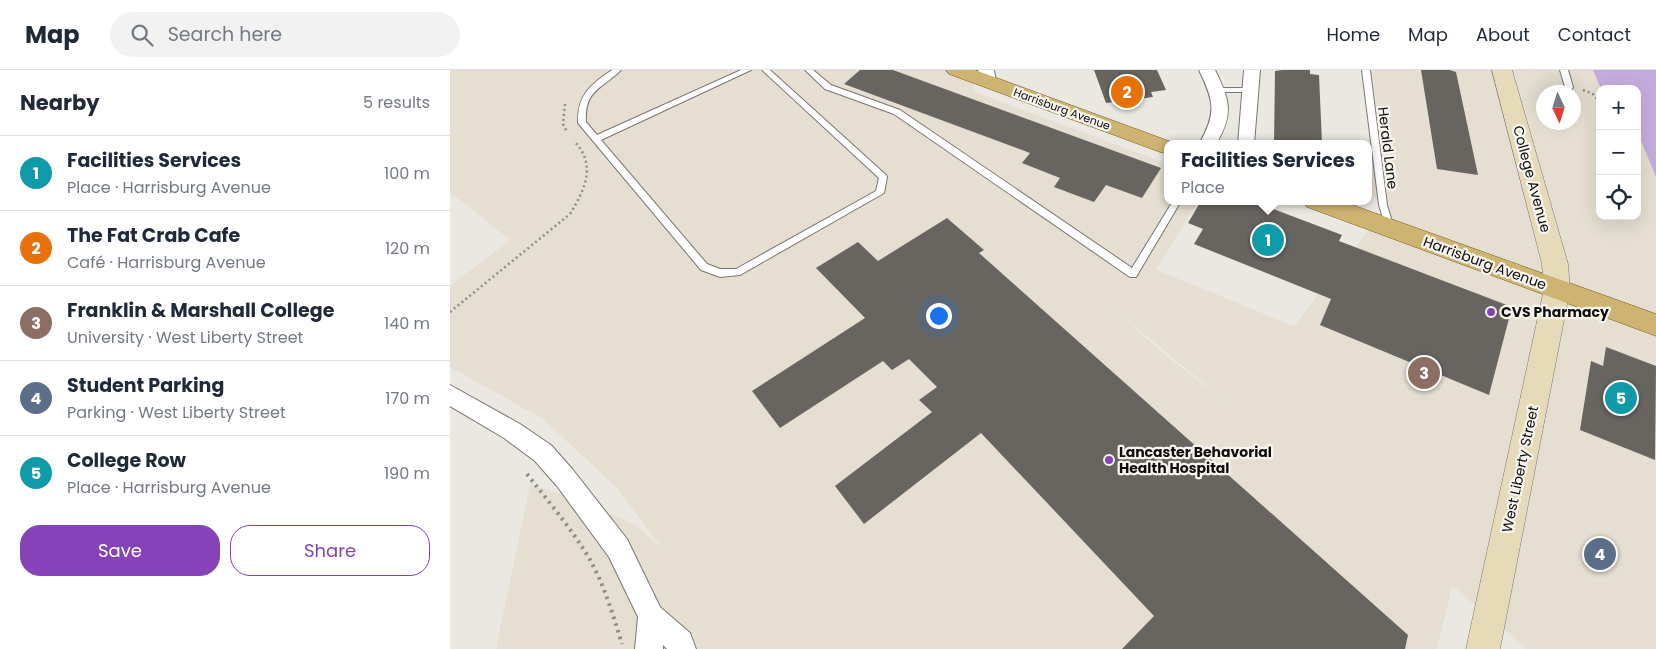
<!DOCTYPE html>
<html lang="en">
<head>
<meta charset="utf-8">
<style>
  body { margin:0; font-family:Poppins,sans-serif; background:#f2f2f3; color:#1f2937 }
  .controls { position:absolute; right:15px; top:15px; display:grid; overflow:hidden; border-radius:10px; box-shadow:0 5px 20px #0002 }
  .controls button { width:45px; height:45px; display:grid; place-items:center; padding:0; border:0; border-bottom:1px solid #e0e1e3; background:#fff; color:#1f2937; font:25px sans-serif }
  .compass { position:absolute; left:1086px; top:15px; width:45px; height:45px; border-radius:50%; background:#fff; box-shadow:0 5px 20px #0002; rotate:176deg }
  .you { position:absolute; left:488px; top:245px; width:18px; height:18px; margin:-12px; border:4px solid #fff; border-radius:50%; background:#1a73e8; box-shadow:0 0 0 8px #1a73e833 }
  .badge { display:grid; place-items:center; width:32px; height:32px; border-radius:50%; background:#8543b7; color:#fff; font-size:16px; font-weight:700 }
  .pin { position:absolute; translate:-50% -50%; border:2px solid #fff; box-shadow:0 1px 5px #0006 }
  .popup { position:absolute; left:714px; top:70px; width:208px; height:65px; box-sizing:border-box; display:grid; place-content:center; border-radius:10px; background:#fff; filter:drop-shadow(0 1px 4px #0005); font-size:16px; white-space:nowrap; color:#747a83 }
  .popup b { font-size:19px; color:#1f2937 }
  .popup::after { content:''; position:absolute; left:50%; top:100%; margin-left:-10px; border:10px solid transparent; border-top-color:#fff }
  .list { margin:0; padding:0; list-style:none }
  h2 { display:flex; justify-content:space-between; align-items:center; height:65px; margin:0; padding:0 20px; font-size:21px }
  h2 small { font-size:16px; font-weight:400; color:#747a83 }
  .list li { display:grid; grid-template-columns:32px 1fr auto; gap:15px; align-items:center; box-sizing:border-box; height:75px; padding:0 20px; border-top:1px solid #e0e1e3 }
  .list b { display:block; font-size:19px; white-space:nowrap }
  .list p { margin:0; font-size:16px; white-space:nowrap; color:#747a83 }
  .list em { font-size:16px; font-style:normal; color:#747a83 }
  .actions { display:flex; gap:10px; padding:15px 20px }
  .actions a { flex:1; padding:11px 0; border:1px solid #8543b7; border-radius:20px; text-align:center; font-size:18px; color:#8543b7 }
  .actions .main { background:#8543b7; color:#fff }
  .icon { flex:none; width:28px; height:28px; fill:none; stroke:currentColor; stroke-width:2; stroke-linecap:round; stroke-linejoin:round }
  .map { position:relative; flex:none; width:1206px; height:579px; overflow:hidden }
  header { display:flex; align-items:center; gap:30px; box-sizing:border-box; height:70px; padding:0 25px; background:#fff; border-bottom:1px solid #e0e1e3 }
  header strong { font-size:24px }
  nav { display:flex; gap:28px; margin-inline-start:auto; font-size:18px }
  .search { width:350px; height:45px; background:#f2f2f3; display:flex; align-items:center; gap:12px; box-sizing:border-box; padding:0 18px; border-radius:28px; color:#747a83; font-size:19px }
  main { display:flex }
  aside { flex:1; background:#fff }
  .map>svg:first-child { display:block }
  .built { fill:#e5ded1; fill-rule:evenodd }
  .green { fill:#c5acdd }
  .building { fill:#686560 }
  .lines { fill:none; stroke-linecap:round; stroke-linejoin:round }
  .service-casing { stroke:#797671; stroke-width:2 }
  .minor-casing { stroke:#797671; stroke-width:2 }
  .secondary-casing { stroke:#797671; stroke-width:1 }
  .primary-casing { stroke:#755911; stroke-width:1 }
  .path-far1 { stroke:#8f8d89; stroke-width:2.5; stroke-dasharray:2 3; stroke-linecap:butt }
  .path { stroke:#8f8d89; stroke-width:4; stroke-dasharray:2.5 4.5; stroke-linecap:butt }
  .service { fill:#fff; fill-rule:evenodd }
  .minor { fill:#fff; fill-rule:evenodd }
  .secondary { fill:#e6dab8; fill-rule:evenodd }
  .primary { fill:#ceb471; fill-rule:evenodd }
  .poi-dot { fill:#8543b7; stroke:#f8f5ef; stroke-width:2 }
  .labels { text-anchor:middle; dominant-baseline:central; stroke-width:4.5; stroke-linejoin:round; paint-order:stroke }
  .far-street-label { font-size:11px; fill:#0e0d0c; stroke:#f8f5ef }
  .street-label { font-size:14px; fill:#0e0d0c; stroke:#f8f5ef }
  .poi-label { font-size:14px; font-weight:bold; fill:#0e0d0c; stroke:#f8f5ef; text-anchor:start }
</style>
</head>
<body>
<header>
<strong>Map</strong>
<div class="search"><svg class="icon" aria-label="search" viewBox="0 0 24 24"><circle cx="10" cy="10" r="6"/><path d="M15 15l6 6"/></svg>Search here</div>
<nav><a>Home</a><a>Map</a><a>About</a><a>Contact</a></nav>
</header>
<main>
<aside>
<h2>Nearby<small>5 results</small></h2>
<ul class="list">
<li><span class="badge" style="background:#0f9aa8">1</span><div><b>Facilities Services</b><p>Place · Harrisburg Avenue</p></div><em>100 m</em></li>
<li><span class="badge" style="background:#e8710a">2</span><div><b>The Fat Crab Cafe</b><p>Café · Harrisburg Avenue</p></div><em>120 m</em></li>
<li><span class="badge" style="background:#8d6e63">3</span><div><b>Franklin &amp; Marshall College</b><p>University · West Liberty Street</p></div><em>140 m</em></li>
<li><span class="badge" style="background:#5c6f8a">4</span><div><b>Student Parking</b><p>Parking · West Liberty Street</p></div><em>170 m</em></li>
<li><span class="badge" style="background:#0f9aa8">5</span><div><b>College Row</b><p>Place · Harrisburg Avenue</p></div><em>190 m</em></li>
</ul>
<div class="actions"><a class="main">Save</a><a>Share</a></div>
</aside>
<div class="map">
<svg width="1206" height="579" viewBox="0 0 1206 579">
  <rect width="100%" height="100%" fill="#ebe8e2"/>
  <path class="built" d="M0,0H521L525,22L718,94V131H749L706,200L844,256L940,133L918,126V80L933,81L922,0H1206V579H1077L1002,516L987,579H46L80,415L122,427L154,440L185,455L212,478L165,416L93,349L0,297V216L60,170L0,122ZM1150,19H1187V146H1150ZM1094,22H1124V52H1094ZM659,235L780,335L718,287Z"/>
  <path class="green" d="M1143,0H1206V107L1187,61V19H1151Z"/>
  <path class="building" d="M410,0H443L711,98L692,128L656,115L644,132L604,117L610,108L572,93L580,83L394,14Z
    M644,0H707L716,20L701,22L703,27L656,33Z
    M832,0H860V4L869,5L872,73L859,71V74H824L825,1Z
    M971,0H1000L1006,2L1028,105L987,99Z
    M751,131H802L892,165L889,171L1062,237L1039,325L870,255L881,229L744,174L753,159L738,153Z
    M497,148L534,180L529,183L958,565L955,579H672L704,546L531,363L414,454L385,416L482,342L469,330L487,317L459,289L442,300L433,291L330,358L302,321L415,248L366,198L408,172L428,191Z
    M1156,277L1206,296L1205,390L1130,360L1141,291L1153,296Z"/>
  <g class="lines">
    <g class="service-casing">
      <path id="service" d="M162,0H171C152,19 134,20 136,52L147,65L291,0H301L151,70L257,194L270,199H286L426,121L429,108L312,0H320L436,105L437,107L434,123L290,205L270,207L251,200L128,53C127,25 141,14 162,0Z
        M355,0H363L381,15L450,40L682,198L723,131H731L686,207H680L444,44L375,19Z
        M912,0H920L937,135L944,158L940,161L936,158L929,135Z
        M1110,0H1118L1123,17L1122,19H1119L1115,17Z
        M764,18H801L805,20L801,22H767L763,20Z"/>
    </g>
    <g class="minor-casing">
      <path id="minor" d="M528,0H544L546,12L544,15H532Z
        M749,0H765C780,30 784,44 766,74H749C767,43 764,31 749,0Z
        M794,0H810L804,74H788Z
        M0,315L70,354L101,375L123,400L177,469L210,537L240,563L246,579H217L213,575V579H185L188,547L159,487L107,416L85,391L54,368L0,336Z"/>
    </g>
    <g class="secondary-casing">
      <path id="secondary" d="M1042,0H1062L1118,194L1120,219L1050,579H1016L1094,219L1092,194Z"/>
    </g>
    <g class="primary-casing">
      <path id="primary" d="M496,0H525L727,74H718V84L710,82L499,4Z
        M853,131H891L1206,244V266L857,137Z"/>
    </g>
    <path class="path-far1" d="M1133,20L1143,24L1150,33
      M115,34L113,54L117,62
      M0,242L120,144C135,119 147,95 124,71"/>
    <path class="path" d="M77,404C98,431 121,458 139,488C154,514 163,545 172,574"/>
    <use href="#service" class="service"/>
    <use href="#minor" class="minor"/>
    <use href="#secondary" class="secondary"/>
    <use href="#primary" class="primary"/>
  </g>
  <g class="poi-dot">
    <circle cx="1041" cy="242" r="5"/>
    <circle cx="659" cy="390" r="5"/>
  </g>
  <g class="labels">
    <g class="far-street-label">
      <text transform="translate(612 39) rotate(20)">Harrisburg Avenue</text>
    </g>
    <g class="street-label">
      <text transform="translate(938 78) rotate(83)">Herald Lane</text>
      <text transform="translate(1082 109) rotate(75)">College Avenue</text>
      <text transform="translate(1035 193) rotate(20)">Harrisburg Avenue</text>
      <text transform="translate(1070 399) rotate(-78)">West Liberty Street</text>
    </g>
    <g class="poi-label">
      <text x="1051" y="242">CVS Pharmacy</text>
      <text x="669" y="382">Lancaster Behavorial<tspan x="669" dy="16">Health Hospital</tspan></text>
    </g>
  </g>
</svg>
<div class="controls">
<button>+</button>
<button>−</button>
<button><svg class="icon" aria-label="locate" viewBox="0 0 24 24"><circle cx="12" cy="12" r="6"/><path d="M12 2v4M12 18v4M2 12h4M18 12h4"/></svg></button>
</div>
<svg class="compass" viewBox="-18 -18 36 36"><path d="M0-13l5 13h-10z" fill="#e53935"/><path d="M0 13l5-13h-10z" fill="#747a83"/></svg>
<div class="you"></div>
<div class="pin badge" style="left:818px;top:170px;background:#0f9aa8">1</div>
<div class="popup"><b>Facilities Services</b>Place</div>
<div class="pin badge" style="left:677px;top:22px;background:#e8710a">2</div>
<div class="pin badge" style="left:974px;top:303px;background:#8d6e63">3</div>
<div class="pin badge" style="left:1150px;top:484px;background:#5c6f8a">4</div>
<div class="pin badge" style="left:1171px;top:328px;background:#0f9aa8">5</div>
</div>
</main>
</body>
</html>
